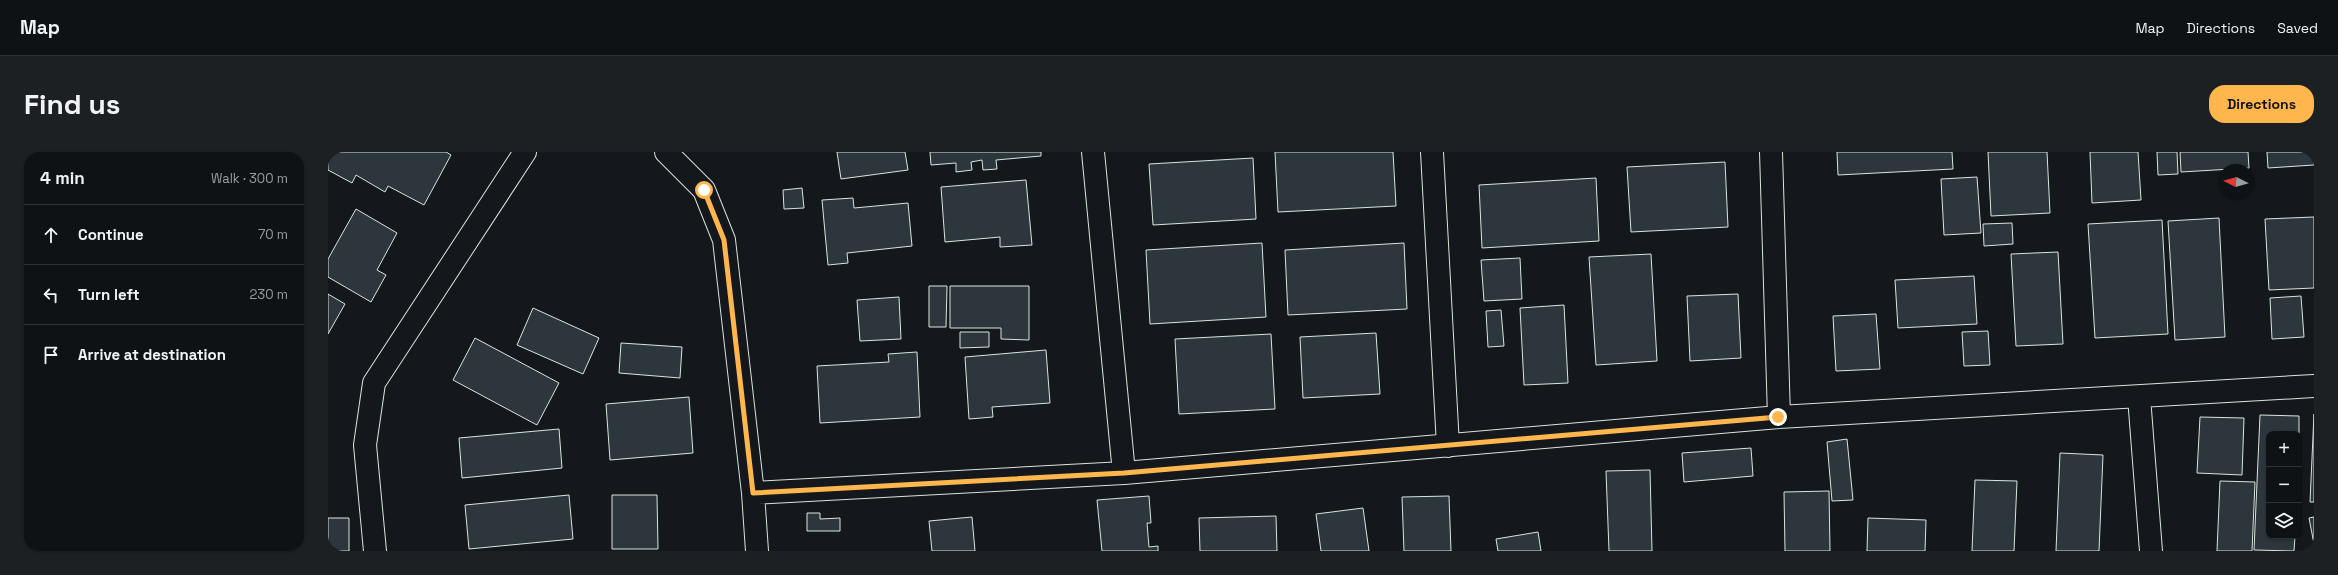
<!DOCTYPE html>
<html lang="en">
<head>
<meta charset="utf-8">
<style>
  body { margin:0; font-family:"Space Grotesk",sans-serif; background:#1d2022; color:#f1f3f6 }
  .controls { position:absolute; right:12px; bottom:12px; display:grid; overflow:hidden; border-radius:8px; box-shadow:0 1px 3px #0004 }
  .controls button { width:36px; height:36px; display:grid; place-items:center; padding:0; border:0; border-bottom:1px solid #2f3234; background:#0f1215; color:#f1f3f6; font:20px sans-serif }
  .compass { position:absolute; left:1890px; top:12px; width:36px; height:36px; border-radius:50%; background:#0f1215; box-shadow:0 1px 3px #0004; rotate:275deg }
  .stop { position:absolute; width:12px; height:12px; margin:-9px; border:3px solid #ffb74d; border-radius:50%; background:#fff }
  .stop.end { background:#ffb74d; border-color:#fff; box-shadow:0 1px 4px #0008 }
  .list { margin:0; padding:0; list-style:none }
  h2 { display:flex; justify-content:space-between; align-items:center; height:52px; margin:0; padding:0 16px; font-size:17px }
  h2 small { font-size:13px; font-weight:400; color:#9b9ea0 }
  .list li { display:grid; grid-template-columns:26px 1fr auto; gap:12px; align-items:center; box-sizing:border-box; height:60px; padding:0 16px; border-top:1px solid #2f3234 }
  .list b { display:block; font-size:15px; white-space:nowrap }
  .list em { font-size:13px; font-style:normal; color:#9b9ea0 }
  .icon { flex:none; width:22px; height:22px; fill:none; stroke:currentColor; stroke-width:2; stroke-linecap:round; stroke-linejoin:round }
  .map { position:relative; flex:none; width:1986px; height:399px; overflow:hidden; border-radius:16px }
  header { display:flex; align-items:center; gap:24px; box-sizing:border-box; height:56px; padding:0 20px; background:#0f1215; border-bottom:1px solid #2f3234 }
  header strong { font-size:19px }
  nav { display:flex; gap:22px; margin-inline-start:auto; font-size:14px }
  .intro { display:flex; align-items:center; justify-content:space-between; box-sizing:border-box; height:96px; padding:0 24px }
  h1 { margin:0; font-size:28px }
  .button { padding:10px 18px; border-radius:16px; background:#ffb74d; color:#111; font-size:14px; font-weight:700 }
  main { display:flex; gap:24px; padding:0 24px }
  aside { flex:1; background:#0f1215; border-radius:16px; box-shadow:0 1px 3px #0004 }
  .map>svg:first-child { display:block }
  .building { fill:#2c363c; stroke:#d8e6dc }
  .lines { fill:none; stroke-linecap:round; stroke-linejoin:round }
  .minor-casing { stroke:#d8e6dc; stroke-width:24 }
  .minor { stroke:#14181c; stroke-width:22 }
  .route { stroke:#ffb74d; stroke-width:5 }
</style>
</head>
<body>
<header>
<strong>Map</strong>
<nav><a>Map</a><a>Directions</a><a>Saved</a></nav>
</header>
<div class="intro"><h1>Find us</h1><a class="button">Directions</a></div>
<main>
<aside>
<h2>4 min<small>Walk · 300 m</small></h2>
<ul class="list">
<li><svg class="icon" aria-label="ahead" viewBox="0 0 24 24"><path d="M12 20V5M6 11l6-6 6 6"/></svg><div><b>Continue</b></div><em>70 m</em></li>
<li><svg class="icon" aria-label="left" viewBox="0 0 24 24"><path d="M17 20v-9H6M10 6l-5 5 5 5"/></svg><div><b>Turn left</b></div><em>230 m</em></li>
<li><svg class="icon" aria-label="arrive" viewBox="0 0 24 24"><path d="M6 21V4h12l-3 4 3 4H6"/></svg><div><b>Arrive at destination</b></div></li>
</ul>
</aside>
<div class="map">
<svg width="1986" height="399" viewBox="0 0 1986 399">
  <rect width="100%" height="100%" fill="#14181c"/>
  <path class="building" d="M0,0H118L123,3L96,53L60,34L57,40L28,23L24,31L0,18Z
    M509,0H577L580,18L513,27Z
    M602,0H713V4L668,8L669,17L655,18L654,8L643,10L644,18L628,20V11L603,13Z
    M947,0H1065L1068,54L950,60Z
    M1509,0H1624L1625,17L1510,23Z
    M1660,0H1719L1722,61L1663,64Z
    M1762,0H1810L1813,48L1764,51Z
    M1829,0H1849L1850,22L1830,23Z
    M1852,0H1920L1921,16L1853,20Z
    M1939,0H1986V13L1940,16Z
    M925,6L928,67L825,73L821,12Z
    M1397,10L1400,75L1303,80L1299,15Z
    M1649,25L1653,81L1616,83L1613,27Z
    M1268,26L1271,89L1154,96L1151,33Z
    M698,28L704,93L672,95V85L617,90L613,35Z
    M474,36L476,56L456,57L455,38Z
    M525,46L526,56L580,51L584,94L519,101L520,111L500,113L494,48Z
    M28,57L69,81L49,118L58,123L43,150L0,125V107Z
    M1986,65V136L1941,138L1937,67Z
    M1891,66L1897,185L1847,188L1840,69Z
    M1834,68L1840,182L1767,186L1760,72Z
    M1684,71L1685,92L1656,94L1655,72Z
    M934,91L938,165L822,172L818,98Z
    M1076,91L1079,157L960,163L957,98Z
    M1730,100L1735,192L1688,194L1683,102Z
    M1323,102L1329,209L1268,213L1261,105Z
    M1192,106L1194,147L1156,149L1153,108Z
    M1646,124L1649,172L1570,176L1567,128Z
    M601,134H619L618,175H601Z
    M622,134H701V188L673,187V176H622Z
    M0,142L17,152L0,182Z
    M1410,142L1413,206L1362,209L1359,144Z
    M1973,144L1976,185L1944,187L1942,146Z
    M571,145L573,187L532,189L529,148Z
    M1236,153L1240,231L1196,233L1192,156Z
    M205,156L271,186L255,222L189,193Z
    M1173,158L1176,194L1160,195L1158,159Z
    M1548,162L1552,217L1508,219L1505,164Z
    M1660,179L1662,213L1636,214L1634,180Z
    M632,180H661V195L632,196Z
    M1048,181L1052,242L975,246L972,185Z
    M943,182L947,257L851,262L847,187Z
    M147,186L231,231L209,273L125,228Z
    M293,191L354,195L352,226L291,221Z
    M718,198L722,251L664,255L665,265L641,267L637,205Z
    M589,200L592,265L492,271L489,214L561,210L560,202Z
    M361,245L365,301L282,308L278,252Z
    M1986,262V350H1982Z
    M1932,263L1971,264V282H1941V384H1967L1966,399L1926,398Z
    M1872,265L1916,266L1914,323L1869,321Z
    M231,277L234,316L134,326L131,286Z
    M1519,287L1525,348L1504,349L1499,290Z
    M1423,296L1425,324L1356,330L1354,301Z
    M1732,301L1775,303L1771,399H1728Z
    M1322,318L1324,399H1281L1278,319Z
    M1647,328L1689,329L1686,399H1644Z
    M1892,329L1927,330L1924,399H1889Z
    M1501,339L1502,399H1457L1456,340Z
    M241,343L245,387L141,397L137,353Z
    M284,343H329L330,397H284Z
    M821,344L823,371H819L821,395L830,394V399H774L769,348Z
    M1121,344L1123,399H1076L1074,345Z
    M1035,356L1041,399H993L988,362Z
    M479,361H492V367L512,366V379H479Z
    M948,364L949,399H872L871,366Z
    M644,365L647,399H604L601,369Z
    M1986,365V392L1981,366Z
    M0,366H21V399H0Z
    M1540,366L1598,368L1597,399H1539Z
    M1210,380L1213,399H1170L1168,387Z"/>
  <g class="lines">
    <g class="minor-casing">
      <path id="minor" d="M338,0L376,38L396,88L425,341L429,399
        M765,0L796,321
        M1104,0L1120,294
        M1443,0L1451,265
        M1811,245L1823,399
        M425,341L796,321L1451,265L1986,234
        M47,399L37,293L46,231L197,0"/>
    </g>
    <use href="#minor" class="minor"/>
  </g>
  <g class="lines">
    <path class="route" d="M376,38L396,88L425,341L796,321L1450,265"/>
  </g>
</svg>
<div class="controls">
<button>+</button>
<button>−</button>
<button><svg class="icon" aria-label="layers" viewBox="0 0 24 24"><path d="M12 4l9 5-9 5-9-5zM3 14l9 5 9-5"/></svg></button>
</div>
<svg class="compass" viewBox="-18 -18 36 36"><path d="M0-13l5 13h-10z" fill="#e53935"/><path d="M0 13l5-13h-10z" fill="#9b9ea0"/></svg>
<div class="stop" style="left:376px;top:38px"></div>
<div class="stop end" style="left:1450px;top:265px"></div>
</div>
</main>
</body>
</html>
